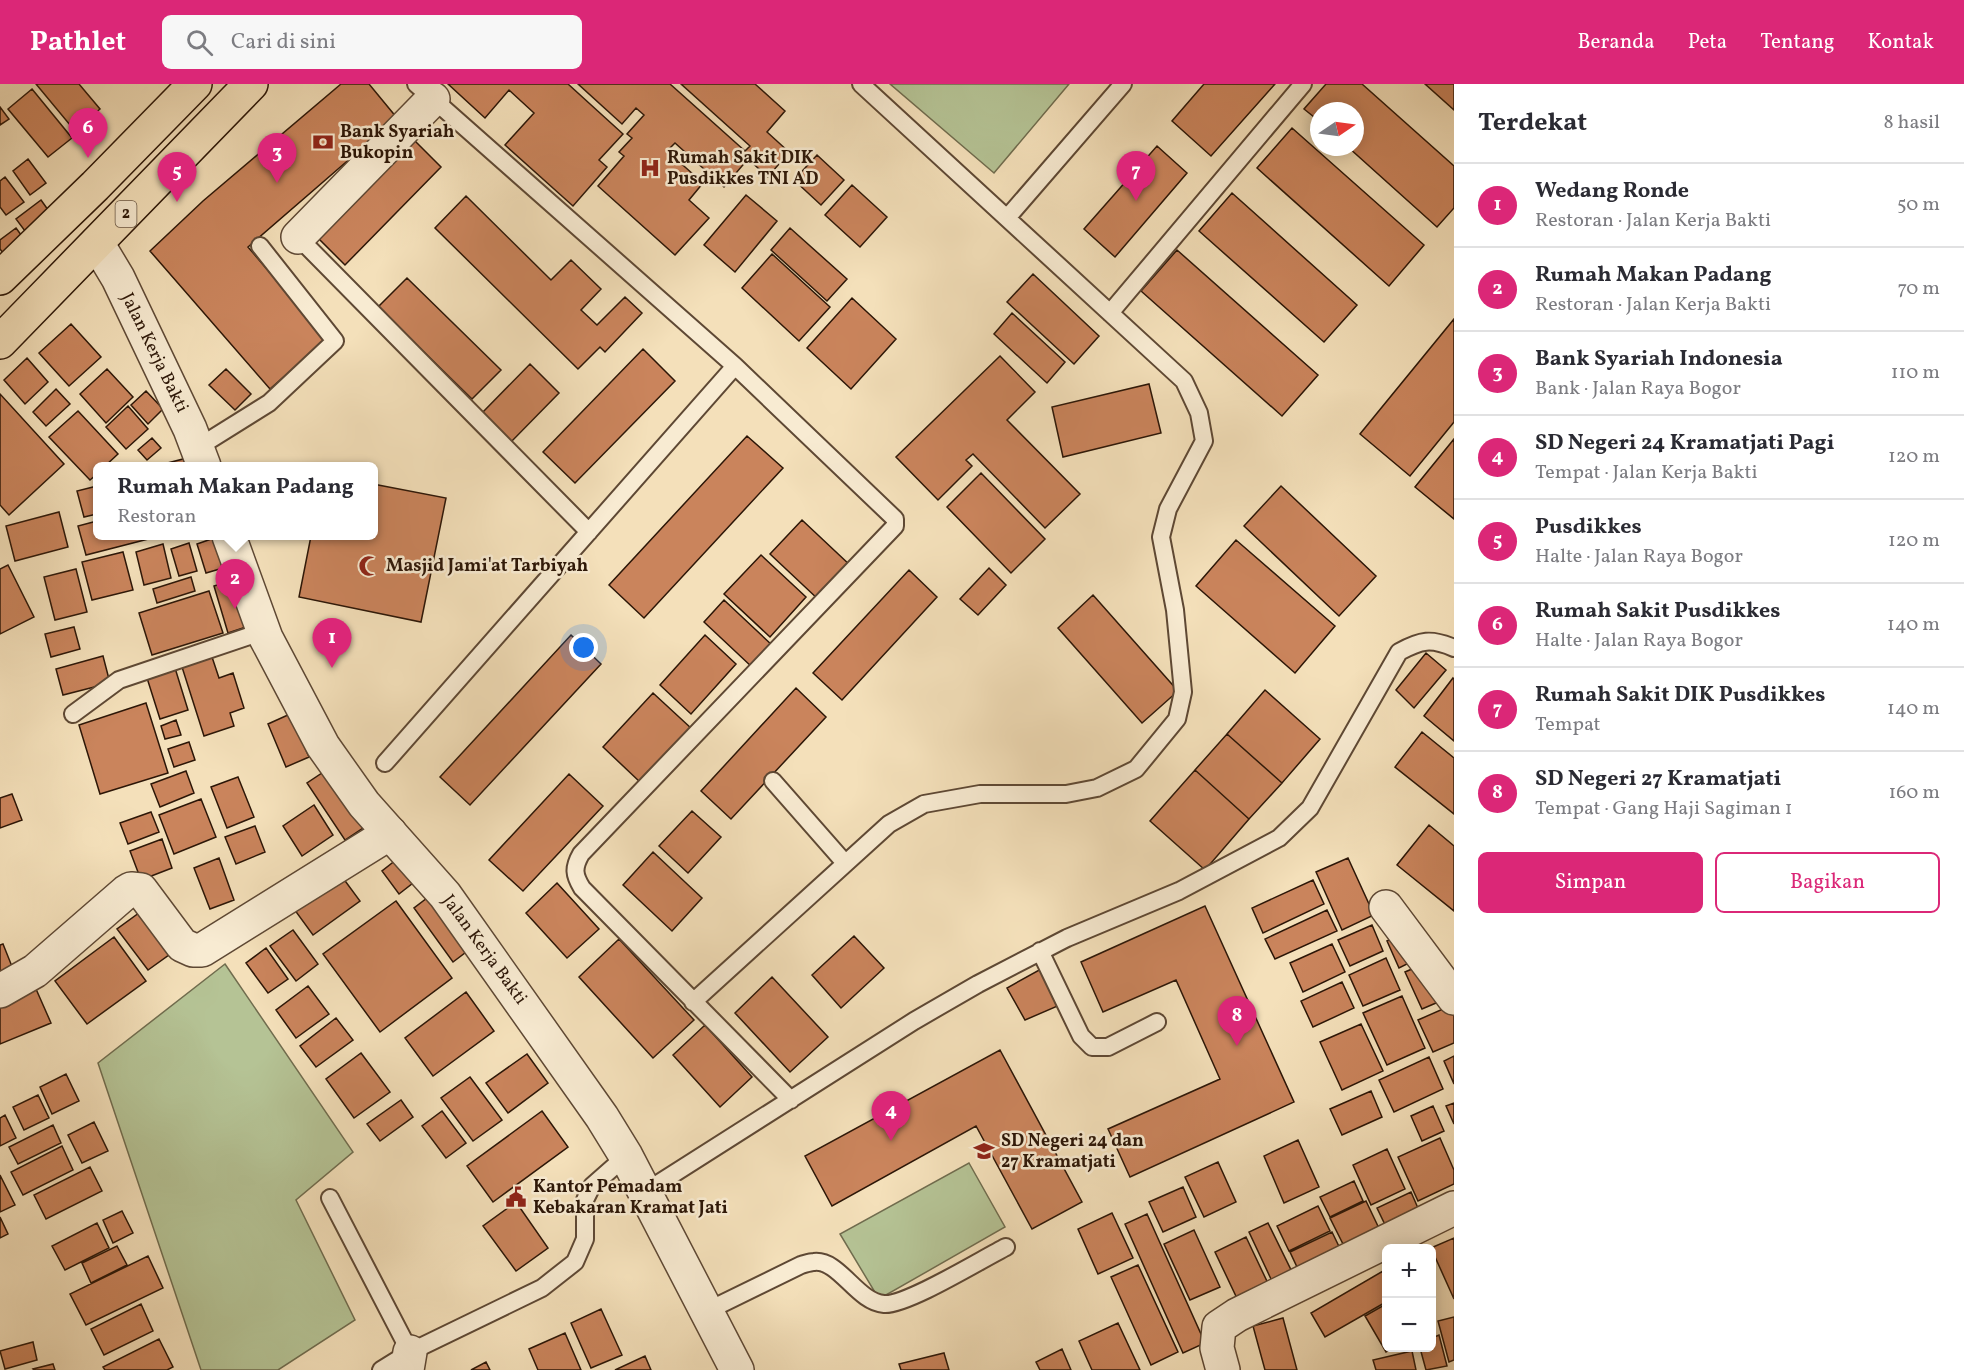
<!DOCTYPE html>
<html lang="id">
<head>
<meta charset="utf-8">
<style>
  body { margin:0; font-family:Vollkorn,serif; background:#f7f7f7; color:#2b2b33 }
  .controls { position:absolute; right:18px; bottom:18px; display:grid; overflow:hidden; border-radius:9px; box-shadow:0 3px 15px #0003 }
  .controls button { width:54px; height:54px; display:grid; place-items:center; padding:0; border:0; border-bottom:2px solid #e1e1e2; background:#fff; color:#2b2b33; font:30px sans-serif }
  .compass { position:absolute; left:1310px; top:18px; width:54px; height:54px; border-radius:50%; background:#fff; box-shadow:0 3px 15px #0003; rotate:77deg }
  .you { position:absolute; left:584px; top:564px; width:21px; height:21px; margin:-15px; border:4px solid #fff; border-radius:50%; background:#1a73e8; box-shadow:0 0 0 9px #1a73e833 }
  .badge { display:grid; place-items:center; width:39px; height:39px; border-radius:50%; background:#db2777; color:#fff; font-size:20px; font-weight:700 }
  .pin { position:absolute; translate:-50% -50px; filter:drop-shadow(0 2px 3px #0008) }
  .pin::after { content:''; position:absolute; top:32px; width:21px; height:18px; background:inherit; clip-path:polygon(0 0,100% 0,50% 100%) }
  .popup { position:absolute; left:93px; top:378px; width:285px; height:78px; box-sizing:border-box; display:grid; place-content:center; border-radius:9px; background:#fff; filter:drop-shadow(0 2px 4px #0005); font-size:20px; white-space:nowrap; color:#7c7c81 }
  .popup b { font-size:22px; color:#2b2b33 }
  .popup::after { content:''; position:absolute; left:50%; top:100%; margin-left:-12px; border:12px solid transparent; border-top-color:#fff }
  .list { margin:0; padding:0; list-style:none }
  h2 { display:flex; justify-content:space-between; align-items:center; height:78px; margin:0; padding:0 24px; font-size:26px }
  h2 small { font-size:20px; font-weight:400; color:#7c7c81 }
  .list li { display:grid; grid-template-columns:39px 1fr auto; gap:18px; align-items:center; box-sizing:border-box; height:84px; padding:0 24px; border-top:2px solid #e1e1e2 }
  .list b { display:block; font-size:22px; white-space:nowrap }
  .list p { margin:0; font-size:20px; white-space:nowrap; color:#7c7c81 }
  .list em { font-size:20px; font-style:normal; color:#7c7c81 }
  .actions { display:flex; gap:12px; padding:18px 24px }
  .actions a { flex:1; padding:14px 0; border:2px solid #db2777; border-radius:9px; text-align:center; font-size:21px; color:#db2777 }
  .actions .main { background:#db2777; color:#fff }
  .icon { flex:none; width:33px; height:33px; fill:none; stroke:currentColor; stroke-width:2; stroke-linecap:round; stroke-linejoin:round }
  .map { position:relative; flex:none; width:1454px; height:1286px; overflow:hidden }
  header { display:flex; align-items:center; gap:36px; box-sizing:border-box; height:84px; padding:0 30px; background:#db2777; color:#fff }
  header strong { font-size:28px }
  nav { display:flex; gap:33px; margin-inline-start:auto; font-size:21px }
  .search { width:420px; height:54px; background:#f7f7f7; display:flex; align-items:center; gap:15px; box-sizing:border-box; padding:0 21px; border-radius:9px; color:#7c7c81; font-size:22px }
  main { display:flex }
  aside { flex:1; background:#fff }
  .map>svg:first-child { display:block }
  .green { fill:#b5c395; stroke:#706c4e; stroke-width:1.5 }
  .building { fill:#ca845c; stroke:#2c1607; stroke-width:1.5 }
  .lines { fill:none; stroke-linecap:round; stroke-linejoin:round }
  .service-casing { stroke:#5e4834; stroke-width:20 }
  .minor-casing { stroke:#5e4834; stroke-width:36 }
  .tertiary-casing { stroke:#5e4834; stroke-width:36 }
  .trunk-casing { stroke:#2c1607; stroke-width:36 }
  .service { stroke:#f8ebd2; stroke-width:16 }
  .minor { stroke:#f8ebd2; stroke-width:33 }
  .tertiary { stroke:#f8ebd2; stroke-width:33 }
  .trunk { stroke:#f4e0ba; stroke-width:33 }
  .labels { text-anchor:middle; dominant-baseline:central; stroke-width:5; stroke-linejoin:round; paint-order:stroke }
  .shield { fill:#f8ebd2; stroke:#695644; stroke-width:1.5 }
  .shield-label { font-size:16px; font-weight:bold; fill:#2c1607 }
  .poi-label { font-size:18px; font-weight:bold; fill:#2c1607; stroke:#f8ebd2; text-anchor:start }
  .street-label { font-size:18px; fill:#2c1607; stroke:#f8ebd2 }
</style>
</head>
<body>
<header>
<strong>Pathlet</strong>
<div class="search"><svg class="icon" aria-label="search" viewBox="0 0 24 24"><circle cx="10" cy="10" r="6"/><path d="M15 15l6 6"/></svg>Cari di sini</div>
<nav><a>Beranda</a><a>Peta</a><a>Tentang</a><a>Kontak</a></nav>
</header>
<main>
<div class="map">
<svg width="1454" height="1286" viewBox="0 0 1454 1286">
  <rect width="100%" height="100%" fill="#f4e0ba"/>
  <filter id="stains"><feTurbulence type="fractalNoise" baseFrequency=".00333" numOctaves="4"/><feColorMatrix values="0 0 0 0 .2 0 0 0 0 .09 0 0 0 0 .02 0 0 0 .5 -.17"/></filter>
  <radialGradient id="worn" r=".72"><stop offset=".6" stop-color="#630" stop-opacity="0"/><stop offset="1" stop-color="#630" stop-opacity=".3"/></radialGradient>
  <path class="green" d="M890,0H1069L994,89Z
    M225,880L353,1068L296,1116L355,1236L278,1286H201L98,979Z
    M969,1079L1005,1143L879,1215L840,1150Z"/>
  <path class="building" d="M36,0H79L100,25L75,47Z
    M341,0H369L397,34L248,163L327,255L270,305L150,167L203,117Z
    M448,0H568L623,50L599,76L607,83L573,122L505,61L534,29L509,6L485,34Z
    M578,0H670L745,67L750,62L681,0H755L785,27L767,48L789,68L768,93L748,75L724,103L675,59L667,67L703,99L689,116L709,134L675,171L598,102L624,72L619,68L632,54L627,50L644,31L636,24L622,40Z
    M1204,0H1275L1211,72L1172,37Z
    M1326,0H1362L1454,82V124L1437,143L1348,63H1355V27H1319V37L1304,25Z
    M1425,0H1454V26Z
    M32,5L72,54L48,73L8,25Z
    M0,23L9,35L0,41Z
    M1292,44L1424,161L1389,202L1257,84Z
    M408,50L441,83L345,181L312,148Z
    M1157,62L1187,89L1115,173L1084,145Z
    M817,71L844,96L821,121L794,96Z
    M28,75L46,99L30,111L13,87Z
    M5,93L24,118L6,131L0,123V97Z
    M852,101L887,133L860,163L825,131Z
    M1232,109L1357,221L1324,258L1199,147Z
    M746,111L777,137L735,188L704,161Z
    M466,112L551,196L571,176L601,205L581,226L597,241L625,213L642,229L605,268L600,263L578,285L435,144Z
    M41,116L56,137L31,155L16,135Z
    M16,144L27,159L7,174L0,165V156Z
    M790,144L847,195L827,217L771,166Z
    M1177,166L1318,291L1282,332L1141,207Z
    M772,170L830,223L799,257L742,204Z
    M1033,190L1099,252L1074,280L1007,218Z
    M407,194L501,286L472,315L378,223Z
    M852,214L896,255L851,305L807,264Z
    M1012,229L1065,278L1047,299L994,250Z
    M1454,235V338L1410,392L1360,350Z
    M71,240L101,273L69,302L39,269Z
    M643,265L675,297L575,399L543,368Z
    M1000,272L1035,308L1007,336L1080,410L1045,444L973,370L966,376L972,382L938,416L896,373Z
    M27,274L48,298L25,320L4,296Z
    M530,280L559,309L511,358L482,329Z
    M107,285L133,313L106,339L80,310Z
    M226,285L251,310L235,326L209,301Z
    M1149,300L1161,349L1063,373L1052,323Z
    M56,305L70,320L46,342L33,328Z
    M146,307L163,325L148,340L131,321Z
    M0,310L64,380L9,431L0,421Z
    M128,322L148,345L126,365L106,343Z
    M78,327L118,370L105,382H97V390L90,396L49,353Z
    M747,352L783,384L644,534L609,501Z
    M152,354L161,364L147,376L138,366Z
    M1454,355V435L1415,403Z
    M187,374L189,382H161L160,381Z
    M981,389L1045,455L1011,489L947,423Z
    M373,400L446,414L421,538L299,513L311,452H373Z
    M97,402V430L84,433L77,407Z
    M1281,402L1376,492L1339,532L1244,442Z
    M59,428L68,463L15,477L6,442Z
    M802,436L852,483L820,517L770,470Z
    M97,437V452H160L86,471L78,442Z
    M220,452L230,482L206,489L197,460Z
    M1236,456L1335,542L1295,589L1196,502Z
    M189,459L197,487L179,492L171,465Z
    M163,460L171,494L144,501L136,468Z
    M123,468L133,506L92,516L82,478Z
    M761,471L806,513L770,553L724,510Z
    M8,481L34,533L0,550V485Z
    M989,484L1006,501L978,531L960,515Z
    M76,485L87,528L55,536L44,493Z
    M909,486L937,513L842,616L813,589Z
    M191,493L195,507L157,519L153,505Z
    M234,496L249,542L228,549L214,502Z
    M209,507L223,549L152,571L139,529Z
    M1093,511L1178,607L1142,639L1058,544Z
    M724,516L773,562L753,584L704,538Z
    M74,543L80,565L51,573L45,550Z
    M571,551L601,580L470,721L440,693Z
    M705,551L736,580L691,630L660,601Z
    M1426,569L1446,586L1414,624L1396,606Z
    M103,572L110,599L63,611L56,585Z
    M212,573L219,594L233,589L244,624L230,629L234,642L204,652L182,583Z
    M175,584L188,626L160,635L147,594Z
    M1453,594L1454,595V657L1424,632Z
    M796,604L826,633L731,735L701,707Z
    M1265,606L1320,655L1282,699L1227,650Z
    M653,609L692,645L641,699L603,663Z
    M146,619L168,689L100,710L79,641Z
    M290,630L309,673L286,683L268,640Z
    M176,636L181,651L165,655L161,642Z
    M1422,648L1454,674V730L1395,683Z
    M1227,650L1282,699L1249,735L1195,686Z
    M189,658L195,676L174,683L168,665Z
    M328,685L366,742L345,756L307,699Z
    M1195,686L1249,735L1205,786L1150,737Z
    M186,687L194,709L160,723L151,700Z
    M569,690L603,722L523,807L489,776Z
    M238,693L254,733L227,744L211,703Z
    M12,710L22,736L0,744V714Z
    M201,715L216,753L174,770L159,731Z
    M314,721L333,751L302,772L283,742Z
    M692,727L721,753L688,789L659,762Z
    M151,728L159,748L128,760L120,739Z
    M1429,741L1454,762V827L1397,781Z
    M255,742L265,768L236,780L225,753Z
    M162,755L172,784L141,796L130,767Z
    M653,768L702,814L672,847L623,801Z
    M401,772L418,795L399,810L382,787Z
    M219,774L234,816L210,825L194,784Z
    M1348,774L1374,831L1342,846L1316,788Z
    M340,790L360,817L313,851L294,825Z
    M1313,796L1324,820L1263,849L1252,824Z
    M557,799L599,845L567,874L526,829Z
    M435,808L474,862L453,878L414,824Z
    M396,817L452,894L380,948L323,870Z
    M1205,822L1294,1018L1130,1093L1108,1045L1220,995L1176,896L1103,928L1081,878Z
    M143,826L173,868L148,886L117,845Z
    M1327,826L1337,847L1275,875L1265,855Z
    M1372,841L1383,867L1350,882L1338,856Z
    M293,846L318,880L296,897L270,862Z
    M1403,850L1415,876L1399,884L1387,857Z
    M854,852L884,884L841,924L812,891Z
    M114,853L146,897L87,940L55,897Z
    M619,855L694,936L653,974L579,893Z
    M3,860L15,890L0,896V861Z
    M1332,860L1345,888L1303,908L1290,879Z
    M266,864L288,895L268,909L246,879Z
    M1386,874L1400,906L1363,922L1349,891Z
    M1426,879L1443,916L1422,925L1405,888Z
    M1041,885L1060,921L1025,936L1007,904Z
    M772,893L828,953L790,988L735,929Z
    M1342,898L1354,924L1313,943L1301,917Z
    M308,902L329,930L296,954L276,926Z
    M36,905L51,939L0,960V920Z
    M466,908L494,947L433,992L405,954Z
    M1402,912L1425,964L1387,981L1363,929Z
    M1452,921L1454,926V959L1433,968L1418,936Z
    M336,934L353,956L316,983L300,962Z
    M1361,940L1383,987L1342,1006L1320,958Z
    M705,941L752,993L720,1023L673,971Z
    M1000,966L1082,1118L1032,1145L976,1042L832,1122L805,1072Z
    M361,969L390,1008L354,1034L326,995Z
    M527,970L548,999L508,1029L486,999Z
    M1454,972V1000L1444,977Z
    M1429,973L1443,1005L1394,1028L1379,996Z
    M66,990L79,1017L52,1030L40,1003Z
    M470,993L502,1036L473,1057L441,1014Z
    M1371,1007L1382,1033L1342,1051L1330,1025Z
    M38,1011L49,1034L24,1046L13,1023Z
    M401,1016L413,1033L380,1057L367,1040Z
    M1454,1019V1040L1446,1022Z
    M1433,1022L1444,1047L1422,1057L1411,1032Z
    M442,1027L466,1059L446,1074L422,1042Z
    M542,1027L568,1063L493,1118L467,1082Z
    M5,1031L16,1054L0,1062V1034Z
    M94,1038L108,1067L82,1079L68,1051Z
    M53,1041L61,1059L18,1080L9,1063Z
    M1440,1054L1454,1086V1100L1418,1117L1398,1073Z
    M1298,1056L1319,1103L1284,1119L1264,1072Z
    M62,1062L73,1086L23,1111L11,1088Z
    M1387,1065L1405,1105L1371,1121L1353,1081Z
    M1218,1078L1236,1118L1204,1133L1185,1093Z
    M90,1083L102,1107L46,1135L34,1111Z
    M0,1091L15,1121L0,1128Z
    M1354,1097L1363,1117L1330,1133L1320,1113Z
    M1183,1103L1196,1133L1163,1148L1149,1118Z
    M1411,1108L1424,1138L1391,1153L1377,1124Z
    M1366,1117L1385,1157L1350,1174L1330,1134Z
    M516,1118L548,1164L516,1187L483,1142Z
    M1318,1122L1330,1147L1289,1167L1277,1142Z
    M122,1127L133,1149L113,1159L103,1136Z
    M1112,1129L1133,1174L1098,1190L1078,1145Z
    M1147,1130L1205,1259L1183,1269L1125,1140Z
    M0,1133L8,1150L0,1154Z
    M97,1139L109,1164L65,1186L52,1162Z
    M1268,1139L1298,1200L1278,1210L1249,1148Z
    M1194,1146L1220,1203L1190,1216L1164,1160Z
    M1332,1148L1346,1177L1304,1198L1290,1168Z
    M1246,1153L1274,1212L1243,1227L1215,1168Z
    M1454,1154V1215L1431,1164Z
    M117,1162L127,1181L91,1199L82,1179Z
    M148,1172L163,1204L86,1241L70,1210Z
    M1138,1181L1178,1268L1151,1281L1111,1193Z
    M1383,1187L1386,1194V1218L1325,1253L1311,1229Z
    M141,1220L153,1247L104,1271L91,1245Z
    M1386,1220V1264H1393L1386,1268L1365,1232Z
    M601,1225L622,1271L591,1284L571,1239Z
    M1454,1233V1276L1449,1278L1438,1237Z
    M1283,1234L1297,1286H1265L1253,1242Z
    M1118,1239L1140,1286H1092L1079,1257Z
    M565,1249L581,1286H538L529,1265Z
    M1439,1251L1447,1282L1426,1286L1420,1264H1432V1254Z
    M159,1255L173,1283L167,1286H105L103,1283Z
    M33,1258L37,1276L5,1285L0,1267Z
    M1062,1265L1071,1286H1040L1036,1278Z
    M1412,1267L1416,1286H1376L1373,1276Z
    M944,1269L949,1286H901L899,1280Z
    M645,1272L651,1286H615Z
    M486,1278L490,1286H471Z
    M53,1280L55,1286H34L33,1285Z"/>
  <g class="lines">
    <g class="service-casing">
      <path id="service" d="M416,0L735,282L895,435V442L581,770C573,784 574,791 582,804L791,1016
        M1007,134L1123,0
        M298,153L589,448
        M1110,229L1303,0
        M197,364L269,319L335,257L260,162
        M73,630L119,596L264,547
        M385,679L735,282
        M773,697L845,779
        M1040,867L1081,952L1092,963H1108L1157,938
        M693,918L889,740L924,720L980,710H1066L1097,704L1136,685L1177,635L1183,608L1175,526L1161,453L1168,425L1204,357L1199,329L1184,297L861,0
        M645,1108L914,937L978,900L1067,854L1179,807L1279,754L1310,724L1399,568C1421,556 1431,554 1454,564
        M330,1114L410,1268
        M707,1227L801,1181C805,1180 810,1178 814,1178C839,1175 857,1218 884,1220C906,1222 982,1175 1006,1163
        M381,1286L410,1268L542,1204L575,1178L585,1155V1116L592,1102L626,1072"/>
    </g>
    <g class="minor-casing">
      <path id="minor" d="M298,153L433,15
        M1386,823L1454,914
        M0,907L35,887L126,808L131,805L141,806L182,861L193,866H202L390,749
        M407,1286L410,1268
        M1223,1286L1217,1264L1219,1243L1237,1231L1454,1124"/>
    </g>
    <g class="tertiary-casing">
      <path id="tertiary" d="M97,159L118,194L190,345L204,382
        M229,452L266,554L323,662L364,720L445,811L602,1033L626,1072L737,1286"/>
    </g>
    <g class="trunk-casing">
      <path id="trunk" d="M0,194L95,102L195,0
        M0,258L251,0"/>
    </g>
    <use href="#service" class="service"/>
    <use href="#minor" class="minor"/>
    <use href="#tertiary" class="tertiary"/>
    <use href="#trunk" class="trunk"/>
  </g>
  <defs>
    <g id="bank-bare" transform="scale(1.62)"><path d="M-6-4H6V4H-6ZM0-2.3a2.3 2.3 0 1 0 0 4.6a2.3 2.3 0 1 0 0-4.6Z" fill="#8f2418" stroke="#f8ebd2" stroke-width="2.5" paint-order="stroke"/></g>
    <g id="hospital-bare" transform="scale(1.62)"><path d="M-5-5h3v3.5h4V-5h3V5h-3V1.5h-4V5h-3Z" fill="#8f2418" stroke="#f8ebd2" stroke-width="2.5" paint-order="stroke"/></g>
    <g id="mosque-bare" transform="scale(1.62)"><path d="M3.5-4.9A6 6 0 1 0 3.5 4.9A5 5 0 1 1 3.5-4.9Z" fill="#8f2418" stroke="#f8ebd2" stroke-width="2.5" paint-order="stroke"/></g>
    <g id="school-bare" transform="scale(1.62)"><path d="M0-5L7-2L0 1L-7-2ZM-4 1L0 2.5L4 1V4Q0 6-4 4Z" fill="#8f2418" stroke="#f8ebd2" stroke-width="2.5" paint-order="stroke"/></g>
    <g id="civic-bare" transform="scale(1.62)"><path d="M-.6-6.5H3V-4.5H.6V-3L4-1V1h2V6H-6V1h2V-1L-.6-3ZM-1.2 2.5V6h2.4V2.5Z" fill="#8f2418" stroke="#f8ebd2" stroke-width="2.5" paint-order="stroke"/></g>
  </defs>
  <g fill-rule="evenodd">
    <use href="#bank-bare" x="323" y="58"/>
    <use href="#hospital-bare" x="650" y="84"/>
    <use href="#mosque-bare" x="369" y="482"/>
    <use href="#school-bare" x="984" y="1067"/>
    <use href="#civic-bare" x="516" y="1113"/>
  </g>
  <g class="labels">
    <rect class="shield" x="115.5" y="117" width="21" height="26" rx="4.5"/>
    <g class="shield-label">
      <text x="126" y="130">2</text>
    </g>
    <g class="poi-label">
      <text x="340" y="48">Bank Syariah<tspan x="340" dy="21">Bukopin</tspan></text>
      <text x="667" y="74">Rumah Sakit DIK<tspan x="667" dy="21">Pusdikkes TNI AD</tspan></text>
      <text x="386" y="482">Masjid Jami'at Tarbiyah</text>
      <text x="1001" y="1057">SD Negeri 24 dan<tspan x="1001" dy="21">27 Kramatjati</tspan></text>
      <text x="533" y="1103">Kantor Pemadam<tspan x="533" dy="21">Kebakaran Kramat Jati</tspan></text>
    </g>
    <g class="street-label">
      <text transform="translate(154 269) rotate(64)">Jalan Kerja Bakti</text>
      <text transform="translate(484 866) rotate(54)">Jalan Kerja Bakti</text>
    </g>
  </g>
  <rect width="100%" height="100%" filter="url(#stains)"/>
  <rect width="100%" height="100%" fill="url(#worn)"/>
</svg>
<div class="controls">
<button>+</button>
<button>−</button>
</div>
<svg class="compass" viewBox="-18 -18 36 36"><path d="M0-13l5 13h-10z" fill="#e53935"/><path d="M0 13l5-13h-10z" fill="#7c7c81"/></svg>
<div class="you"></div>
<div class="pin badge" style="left:332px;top:584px">1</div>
<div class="pin badge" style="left:235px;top:525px">2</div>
<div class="popup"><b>Rumah Makan Padang</b>Restoran</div>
<div class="pin badge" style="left:277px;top:99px">3</div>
<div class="pin badge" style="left:891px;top:1057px">4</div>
<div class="pin badge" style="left:177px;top:118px">5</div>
<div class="pin badge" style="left:88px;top:74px">6</div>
<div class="pin badge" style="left:1136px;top:117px">7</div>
<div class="pin badge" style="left:1237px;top:962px">8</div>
</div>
<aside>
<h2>Terdekat<small>8 hasil</small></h2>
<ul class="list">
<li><span class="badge">1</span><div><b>Wedang Ronde</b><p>Restoran · Jalan Kerja Bakti</p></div><em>50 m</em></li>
<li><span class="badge">2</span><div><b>Rumah Makan Padang</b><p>Restoran · Jalan Kerja Bakti</p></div><em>70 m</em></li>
<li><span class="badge">3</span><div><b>Bank Syariah Indonesia</b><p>Bank · Jalan Raya Bogor</p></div><em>110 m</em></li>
<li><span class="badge">4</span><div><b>SD Negeri 24 Kramatjati Pagi</b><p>Tempat · Jalan Kerja Bakti</p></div><em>120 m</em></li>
<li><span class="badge">5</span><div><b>Pusdikkes</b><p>Halte · Jalan Raya Bogor</p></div><em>120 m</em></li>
<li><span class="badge">6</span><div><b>Rumah Sakit Pusdikkes</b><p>Halte · Jalan Raya Bogor</p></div><em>140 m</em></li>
<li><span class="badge">7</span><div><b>Rumah Sakit DIK Pusdikkes</b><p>Tempat</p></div><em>140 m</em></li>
<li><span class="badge">8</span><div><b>SD Negeri 27 Kramatjati</b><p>Tempat · Gang Haji Sagiman 1</p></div><em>160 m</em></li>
</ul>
<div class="actions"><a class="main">Simpan</a><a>Bagikan</a></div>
</aside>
</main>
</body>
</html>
